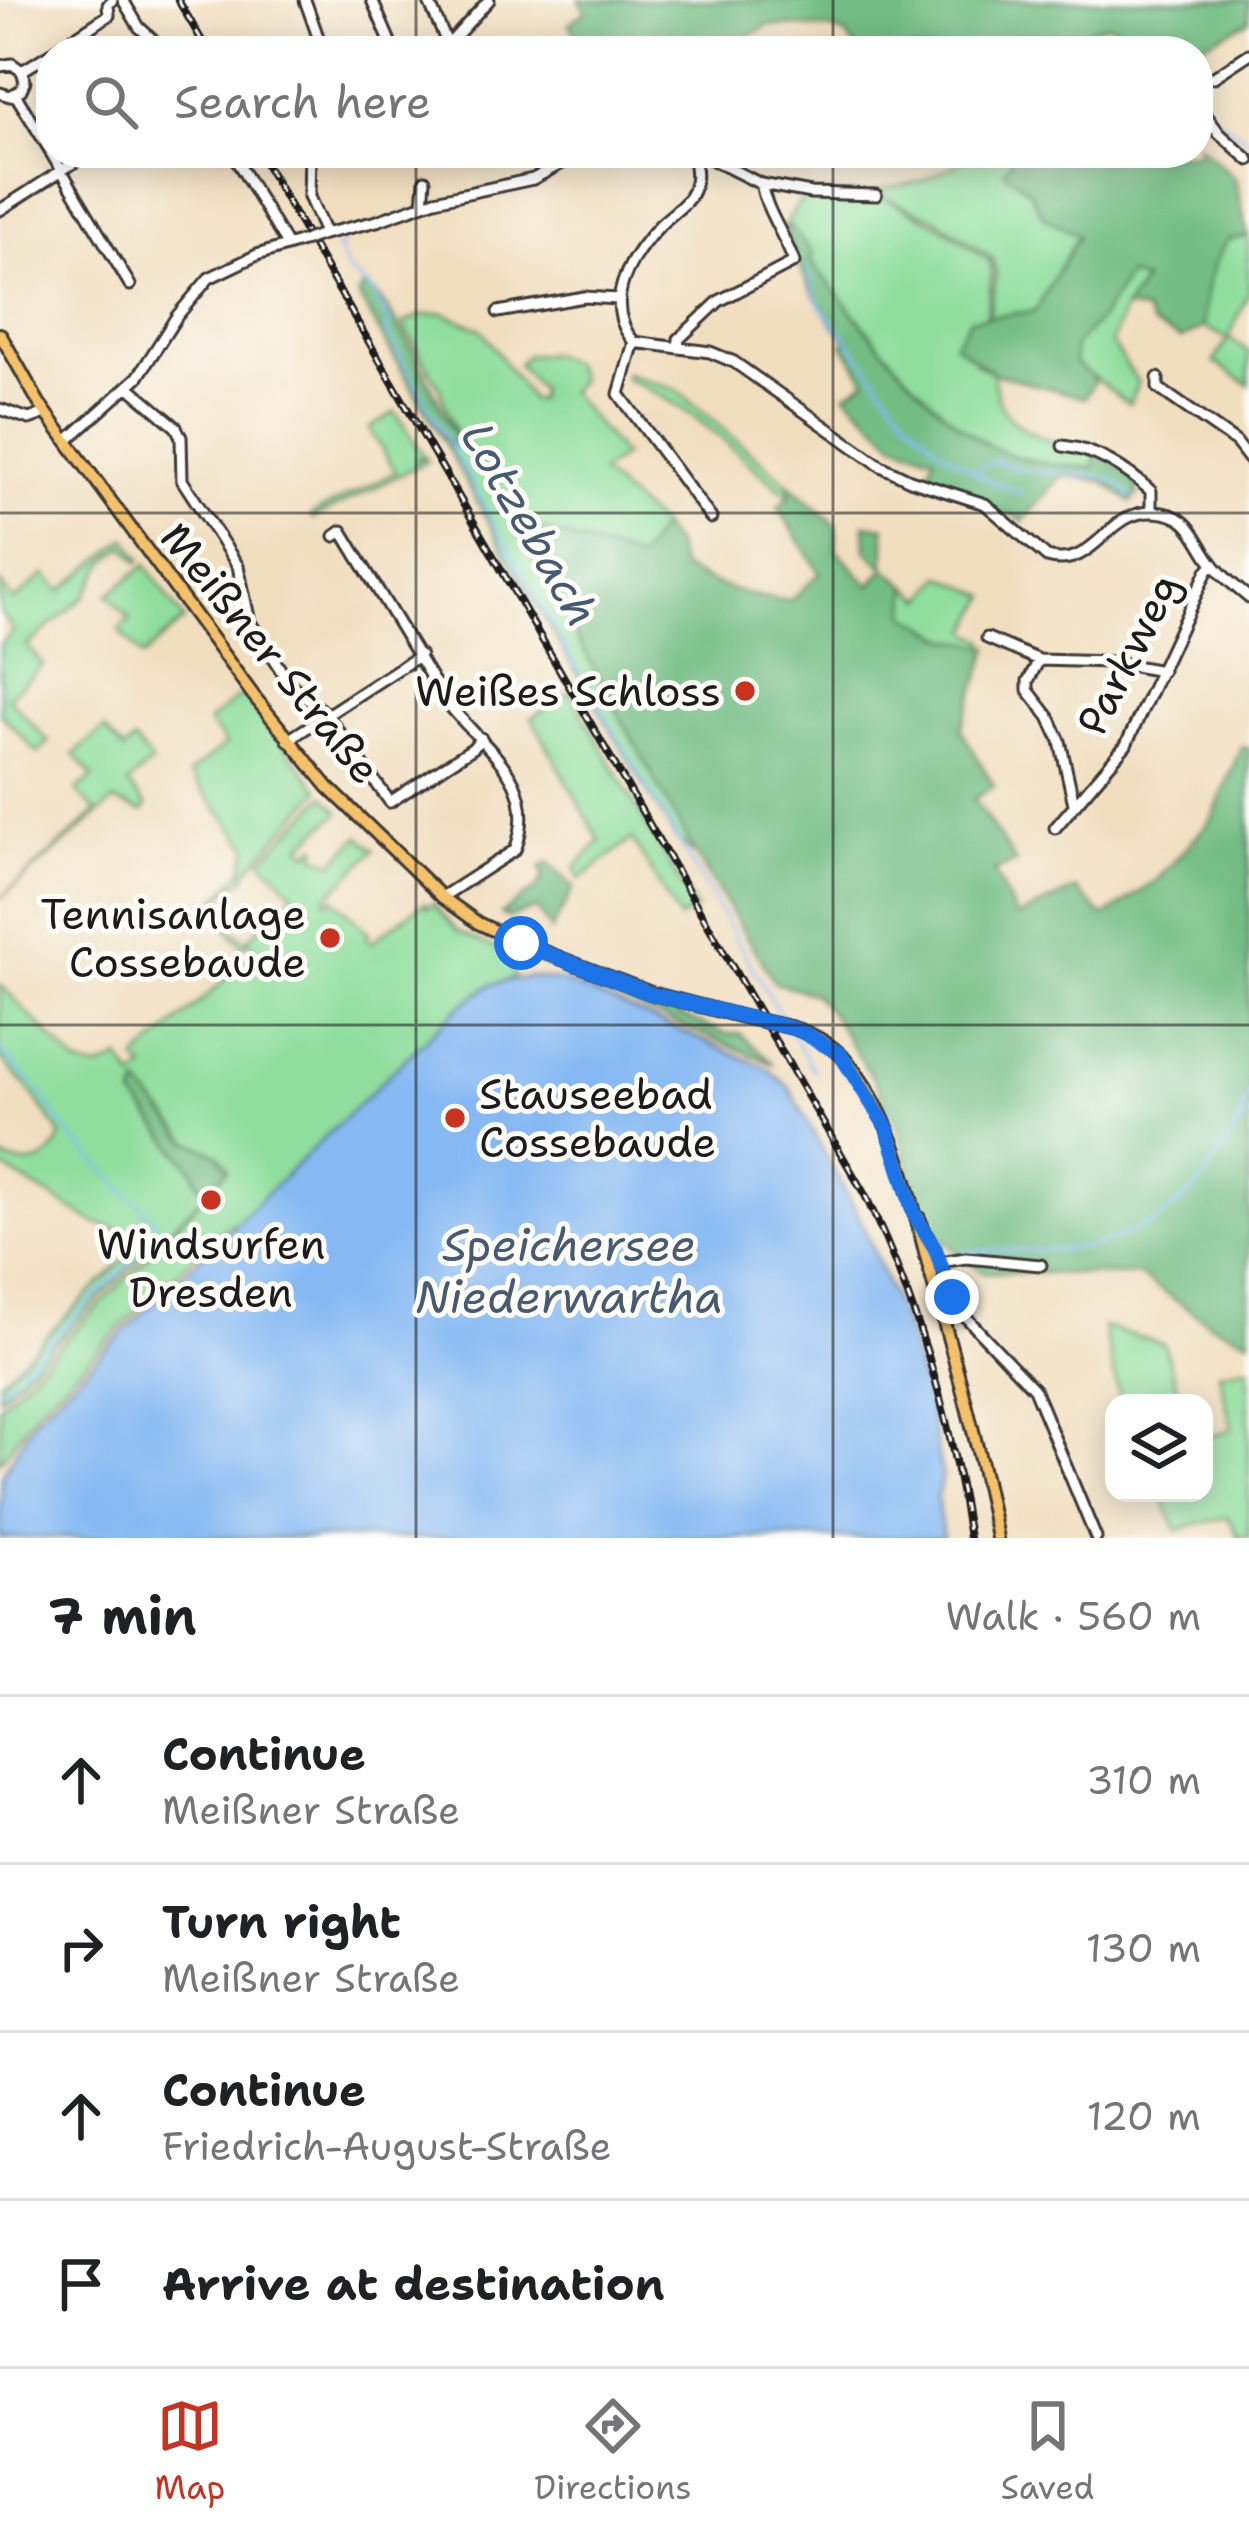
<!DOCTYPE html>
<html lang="en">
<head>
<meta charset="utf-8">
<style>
  body { margin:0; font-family:"Shantell Sans",sans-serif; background:#f6f6f6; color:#202124 }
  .controls { position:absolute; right:36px; bottom:36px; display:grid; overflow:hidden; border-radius:24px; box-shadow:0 6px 30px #0003 }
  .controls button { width:108px; height:108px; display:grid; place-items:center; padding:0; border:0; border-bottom:3px solid #e0e0e0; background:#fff; color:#202124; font:60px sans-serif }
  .stop { position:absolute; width:36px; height:36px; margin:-27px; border:9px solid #1a73e8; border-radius:50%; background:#fff }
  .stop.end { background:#1a73e8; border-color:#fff; box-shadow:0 3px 12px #0008 }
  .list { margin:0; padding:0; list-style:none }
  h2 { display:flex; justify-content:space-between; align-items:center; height:156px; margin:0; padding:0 48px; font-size:51px }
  h2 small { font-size:39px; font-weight:400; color:#757577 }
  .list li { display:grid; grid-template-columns:78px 1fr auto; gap:36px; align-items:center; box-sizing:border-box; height:168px; padding:0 48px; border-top:3px solid #e0e0e0 }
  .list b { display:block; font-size:45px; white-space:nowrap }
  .list p { margin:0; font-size:39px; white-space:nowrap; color:#757577 }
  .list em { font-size:39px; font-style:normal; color:#757577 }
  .icon { flex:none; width:66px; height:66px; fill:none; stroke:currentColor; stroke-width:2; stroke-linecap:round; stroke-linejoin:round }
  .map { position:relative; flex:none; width:1249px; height:1538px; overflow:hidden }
  .search { position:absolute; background:#fff; box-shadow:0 6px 30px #0003; left:36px; right:36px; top:36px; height:132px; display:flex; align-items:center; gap:30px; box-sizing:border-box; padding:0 42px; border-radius:48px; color:#757577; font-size:45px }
  .sheet { height:828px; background:#fff }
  nav { display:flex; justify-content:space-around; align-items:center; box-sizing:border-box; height:168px; border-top:3px solid #e0e0e0; background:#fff; font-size:33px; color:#757577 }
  nav a { display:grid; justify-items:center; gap:6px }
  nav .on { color:#c8321e }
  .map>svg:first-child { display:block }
  .green { fill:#8fde9d; stroke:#567d5c; stroke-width:3; fill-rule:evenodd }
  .forest { fill:#73bd84; stroke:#486c50; stroke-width:3 }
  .water { fill:#86b9f3; stroke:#516a88; stroke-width:3 }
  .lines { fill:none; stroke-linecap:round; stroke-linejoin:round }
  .stream { stroke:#86b9f3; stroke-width:3 }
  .minor-casing { stroke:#3c3934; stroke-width:15 }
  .major-casing { stroke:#3c3934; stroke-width:16 }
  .minor { stroke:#fff; stroke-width:9 }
  .major { stroke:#f4c16b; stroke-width:10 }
  .rail-casing { stroke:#1c1c1c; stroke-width:8 }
  .rail { stroke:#fdfcf7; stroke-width:3; stroke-dasharray:9; stroke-linecap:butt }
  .minor-bridge-casing { stroke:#3c3934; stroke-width:15; stroke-linecap:butt }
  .major-bridge-casing { stroke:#3c3934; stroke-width:16; stroke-linecap:butt }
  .minor-bridge { stroke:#fff; stroke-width:9 }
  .major-bridge { stroke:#f4c16b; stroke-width:10 }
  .route { stroke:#1a73e8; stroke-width:15 }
  .grid { fill:none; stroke:#1c1c1c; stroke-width:3; stroke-opacity:0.55 }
  .poi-dot { fill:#c8321e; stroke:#fdfcf7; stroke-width:4.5 }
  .labels { text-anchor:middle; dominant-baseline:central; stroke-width:10; stroke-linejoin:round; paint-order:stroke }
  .street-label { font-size:42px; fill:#1c1c1c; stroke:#fdfcf7 }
  .poi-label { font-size:42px; fill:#1c1c1c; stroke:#fdfcf7; text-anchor:end }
  .water-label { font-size:45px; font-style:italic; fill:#465b72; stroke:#fdfcf7 }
</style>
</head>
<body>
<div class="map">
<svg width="1249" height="1538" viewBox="0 0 1249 1538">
  <rect width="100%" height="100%" fill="#fdfcf7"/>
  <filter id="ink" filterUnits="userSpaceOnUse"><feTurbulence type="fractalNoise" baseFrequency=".00833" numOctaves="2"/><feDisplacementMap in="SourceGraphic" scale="24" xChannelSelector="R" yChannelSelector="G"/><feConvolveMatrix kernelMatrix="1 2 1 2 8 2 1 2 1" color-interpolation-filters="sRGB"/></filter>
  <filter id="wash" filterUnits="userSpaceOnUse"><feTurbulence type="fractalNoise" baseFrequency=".004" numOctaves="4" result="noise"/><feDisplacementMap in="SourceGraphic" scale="48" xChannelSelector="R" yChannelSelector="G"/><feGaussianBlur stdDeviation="2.7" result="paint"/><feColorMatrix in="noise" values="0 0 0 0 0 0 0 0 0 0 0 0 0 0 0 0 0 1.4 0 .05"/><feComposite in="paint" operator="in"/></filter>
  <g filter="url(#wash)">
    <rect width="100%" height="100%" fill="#f1debf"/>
    <path class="green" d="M979,153H1021L1013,157L1005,171L1029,191L1044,217L1078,235L1035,311L989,317L996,274L993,259L935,218L878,195L939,225L990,261L992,273L986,317L970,319L975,363L993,373C995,382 996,394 1000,403C1016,436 1064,446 1097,453L1094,468C1066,467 1036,463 1010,455C944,434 855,314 810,260L813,253L790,228H784L797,205L811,193L876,194L877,190L922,181Z
      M1248,236L1249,292L1229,338L1249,352V385L1214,362L1228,339L1204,327C1204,292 1209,269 1227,240Z
      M1128,275L1144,280L1125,308L1111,343L1138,382L1129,404L1075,364L1074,346L1100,319Z
      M443,313L481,329L531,400L537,401L539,389L518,364L527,355L551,354L573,364L579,380L569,392L623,456L600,473L661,526L639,559L514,523L696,855L676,839L510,561L442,438L460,445L438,385L403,324L419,316Z
      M626,373L677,390L789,484L790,497C731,449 696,408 625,378Z
      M395,412L423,455L414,462L425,457L427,461L313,519L311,515L396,472L369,429Z
      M127,538L141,559L139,562L125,546L107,560L84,597L27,646L43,665L8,697L49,742L38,753L0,713V644L14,631L0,613V583L14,601L45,574L61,591Z
      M146,565L184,620L142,657L119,630L130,619L108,595Z
      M942,576L988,596L969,631L986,641L985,646L947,639L907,615L908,586L924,599Z
      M570,692L696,910L679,919L632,839L580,879L575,868L600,841L532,718Z
      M242,694L320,790L245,873L247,876L239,884L236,882L210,911L214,916L210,921L203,914L242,871L249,847L189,774L226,744L208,722Z
      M104,729L124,750L134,741L152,762L128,784L147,807L142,812L114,801L0,899L96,812L76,791L93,777L74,754Z
      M325,796L340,812L301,846L309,853L315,846L318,849L315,854L333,863L360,836L375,850L325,899L329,902L334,898L369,933L366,937L371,942L424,903L428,907L433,903L457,931L511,955L514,978L498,983L234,1226L230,1223L206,1245L37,1409L0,1462V1405L156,1249L204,1195L0,1397V1381L146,1239L95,1223L0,1166V1158C27,1168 51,1166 61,1135L29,1089L0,1058V984L76,1063C94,1073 103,1068 120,1059L134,1079L145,1069L136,1060L249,958L255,946L250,942L243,947L224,926L226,924L246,941L294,893L262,860ZM140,1086L188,1140L206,1152L207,1191L199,1188L193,1170L134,1097Z
      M1103,1327L1164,1344L1182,1403H1121Z
      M1249,1366V1538H1240L1228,1517L1177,1530L1160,1493H1204V1439L1232,1429L1219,1372Z"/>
    <path class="forest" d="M579,0H1249V21L1188,51L1107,24L1077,35L1025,34L985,51H856L847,35L829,29L769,25L723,51H586L569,23L586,12Z
      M1198,144L1235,178L1248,236L1227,240C1209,269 1204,292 1204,327L1182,339L1152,325L1145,312L1125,308L1144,281L1128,275L1100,319L1074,346L1075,364L1095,379L1085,398L993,373L954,344L970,319L1035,311L1078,236L1044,217L1029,191L1004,171L1013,157L1021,153H1198Z
      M790,227L814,254L810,260C856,315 943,433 1010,455C1036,463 1066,467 1093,468L1097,453L1132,473L1138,494L1131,502L1103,481L1062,475L1022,522L1012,513L1006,517L976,496L926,481L934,456L896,443L846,394L866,380L843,344L846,341C818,305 799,271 784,228Z
      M365,285C397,305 441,409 460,446L442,438L358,295Z
      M789,484L837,526L836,549L870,586L885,568L866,550L865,524L885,527V568L908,586L907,615L947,638L990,647L961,729L994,786L974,799L1016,862L994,872L1017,917L1076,889L1104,917L1157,880L1212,819L1241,747L1249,748V1340L1211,1324L1138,1275L982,1272L936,1235L921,1209L898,1128L876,1083L832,1015L813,993L775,983L696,855L513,521L639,559L661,526L675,546L681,568C713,585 755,600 791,600L820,573L778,507L790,497Z
      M548,862L574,888L551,931L537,908L509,918L501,914L537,888L544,875L540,868Z
      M594,982L727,1034H740L774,1064L592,988Z
      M139,1085L187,1140L219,1155L228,1169L207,1191L200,1187L193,1170L134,1097Z"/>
    <path class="water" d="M530,977L564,982L700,1039L767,1068L789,1087L861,1221L907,1333L928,1403L942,1475L937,1498L943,1538H0L2,1475L36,1417L458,1008L490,985Z"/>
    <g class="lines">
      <path class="stream" d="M1215,117L1249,140
        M593,153L533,186L430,207L345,236L338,249L348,270L373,292L390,323L386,330L525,579L786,1024
        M806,270L821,306L907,417L940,449L988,480L1022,493
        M977,469L995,461L1023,470L1105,477L1117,482L1131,497
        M791,1032L814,1071
        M0,1050L41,1094L65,1130L156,1222L158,1235
        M1237,1124L1249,1092
        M957,1254C1001,1246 1029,1253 1069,1249C1114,1246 1163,1222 1194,1190C1216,1167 1225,1135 1249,1115
        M19,1371L152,1241
        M0,1389L13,1377"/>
    </g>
  </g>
  <g filter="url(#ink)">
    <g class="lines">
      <g class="minor-casing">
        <path id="minor" d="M123,0L139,27L165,51
          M305,0L323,51
          M372,0L394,51
          M428,0L448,45
          M54,51L109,15L108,5L112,0
          M435,51L448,45L489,0
          M1048,51L1069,44L1116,51
          M0,66L12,64L22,71
          M22,71L51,53
          M1198,80L1214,77L1249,54
          M0,93L10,96L21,90L25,81L22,71
          M15,94L51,152
          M1198,104L1219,133L1249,160
          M51,153L130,285
          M232,153L287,245
          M310,153L309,197L325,233
          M693,153C695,165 698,179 693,191C687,205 671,214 660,225C630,257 601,303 634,342L710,352L734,362L881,466L910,480L985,504L1047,557C1095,571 1107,509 1154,512C1194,514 1194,541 1214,565C1224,578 1237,588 1249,598
          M693,154L703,155L761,184L811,193L876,195
          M423,204L425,180
          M0,210L89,153
          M320,235L377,221L435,200L533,179L581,153
          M498,312L584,297L618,299
          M634,342L619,394L711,518
          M678,348L679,339L719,301L794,262C784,234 767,213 761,184
          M1158,378V388L1236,442L1249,459
          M129,387L176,427L181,437L182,480L238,566L250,622L289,683L326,714L390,802L473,748L481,738
          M0,409L29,419L46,413
          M68,440L138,377L177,316L209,278L257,255L306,240
          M1063,446C1097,450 1125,468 1151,491V511
          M335,536L342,531L443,697C479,747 543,778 515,850L442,897
          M987,638L1039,660L1112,662L1162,671
          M1039,660L1028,681V690L1049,717L1060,741L1074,804
          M288,740L420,655
          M1055,828L1126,745L1207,571L1213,565
          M919,1217L957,1308L1034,1389L1096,1538
          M940,1262L966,1258L1041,1265"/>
      </g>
      <g class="major-casing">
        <path id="major" d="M0,334L39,403L253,695L328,787L442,897L478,923L521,943L651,993L743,1017
          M790,1027C811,1033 830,1043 845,1059C897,1118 912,1205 932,1279C956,1365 980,1450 997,1538"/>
      </g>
      <use href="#minor" class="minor"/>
      <use href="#major" class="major"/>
      <g class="rail-casing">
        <path id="rail" d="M178,0L208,51
          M259,153L865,1195C918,1304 951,1418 969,1538"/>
      </g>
      <use href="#rail" class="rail"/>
      <g class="minor-bridge-casing">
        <path id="minor-bridge" d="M306,240L320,235"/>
      </g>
      <g class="major-bridge-casing">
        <path id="major-bridge" d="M743,1017L790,1027"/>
      </g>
      <use href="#minor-bridge" class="minor-bridge"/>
      <use href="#major-bridge" class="major-bridge"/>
    </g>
  </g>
  <g class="lines" filter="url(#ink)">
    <path class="route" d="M521,943L651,994L799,1030L840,1054L887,1128L914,1214L935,1248L952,1297"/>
  </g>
  <path class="grid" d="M416,0V51M833,0V51M416,153V1538M833,153V1538M0,513H1249M0,1025H1249"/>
  <g class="poi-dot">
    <circle cx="745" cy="691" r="12"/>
    <circle cx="330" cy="938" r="12"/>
    <circle cx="455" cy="1118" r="12"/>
    <circle cx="211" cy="1200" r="12"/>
  </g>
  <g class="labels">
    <g class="street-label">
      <text transform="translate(271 653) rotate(51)">Meißner Straße</text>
      <text transform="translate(1128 654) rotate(-63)">Parkweg</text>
    </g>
    <g class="poi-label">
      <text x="721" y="691">Weißes Schloss</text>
      <text x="306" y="914">Tennisanlage<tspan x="306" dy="48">Cossebaude</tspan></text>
      <text x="479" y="1094" text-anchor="start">Stauseebad<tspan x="479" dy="48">Cossebaude</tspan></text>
      <text x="211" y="1244" text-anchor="middle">Windsurfen<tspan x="211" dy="48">Dresden</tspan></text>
    </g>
    <g class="water-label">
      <text transform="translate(530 524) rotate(60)">Lotzebach</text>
      <text x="569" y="1245">Speichersee<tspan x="569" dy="52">Niederwartha</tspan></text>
    </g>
  </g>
</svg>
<div class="controls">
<button><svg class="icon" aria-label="layers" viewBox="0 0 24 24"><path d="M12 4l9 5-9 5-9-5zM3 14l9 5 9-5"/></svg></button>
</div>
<div class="stop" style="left:521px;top:943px"></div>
<div class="stop end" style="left:952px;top:1297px"></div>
<div class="search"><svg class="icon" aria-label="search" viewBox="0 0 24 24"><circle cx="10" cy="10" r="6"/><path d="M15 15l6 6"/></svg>Search here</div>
</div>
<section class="sheet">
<h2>7 min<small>Walk · 560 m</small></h2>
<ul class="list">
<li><svg class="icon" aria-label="ahead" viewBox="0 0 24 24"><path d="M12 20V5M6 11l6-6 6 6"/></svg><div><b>Continue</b><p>Meißner Straße</p></div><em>310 m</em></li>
<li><svg class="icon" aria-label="right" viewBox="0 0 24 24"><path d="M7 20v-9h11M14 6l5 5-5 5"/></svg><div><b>Turn right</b><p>Meißner Straße</p></div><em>130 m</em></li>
<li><svg class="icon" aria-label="ahead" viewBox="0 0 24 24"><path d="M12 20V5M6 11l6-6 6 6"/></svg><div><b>Continue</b><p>Friedrich-August-Straße</p></div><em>120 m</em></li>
<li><svg class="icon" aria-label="arrive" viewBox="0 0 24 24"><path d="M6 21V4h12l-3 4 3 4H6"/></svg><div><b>Arrive at destination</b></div></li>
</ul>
</section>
<nav>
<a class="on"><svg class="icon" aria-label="map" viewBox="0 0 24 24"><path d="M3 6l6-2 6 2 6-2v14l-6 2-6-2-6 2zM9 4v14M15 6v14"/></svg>Map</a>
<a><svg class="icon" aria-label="directions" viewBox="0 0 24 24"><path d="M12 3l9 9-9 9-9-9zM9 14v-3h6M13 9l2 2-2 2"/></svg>Directions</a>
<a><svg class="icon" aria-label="saved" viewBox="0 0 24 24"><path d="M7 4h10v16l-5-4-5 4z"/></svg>Saved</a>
</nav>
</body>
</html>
